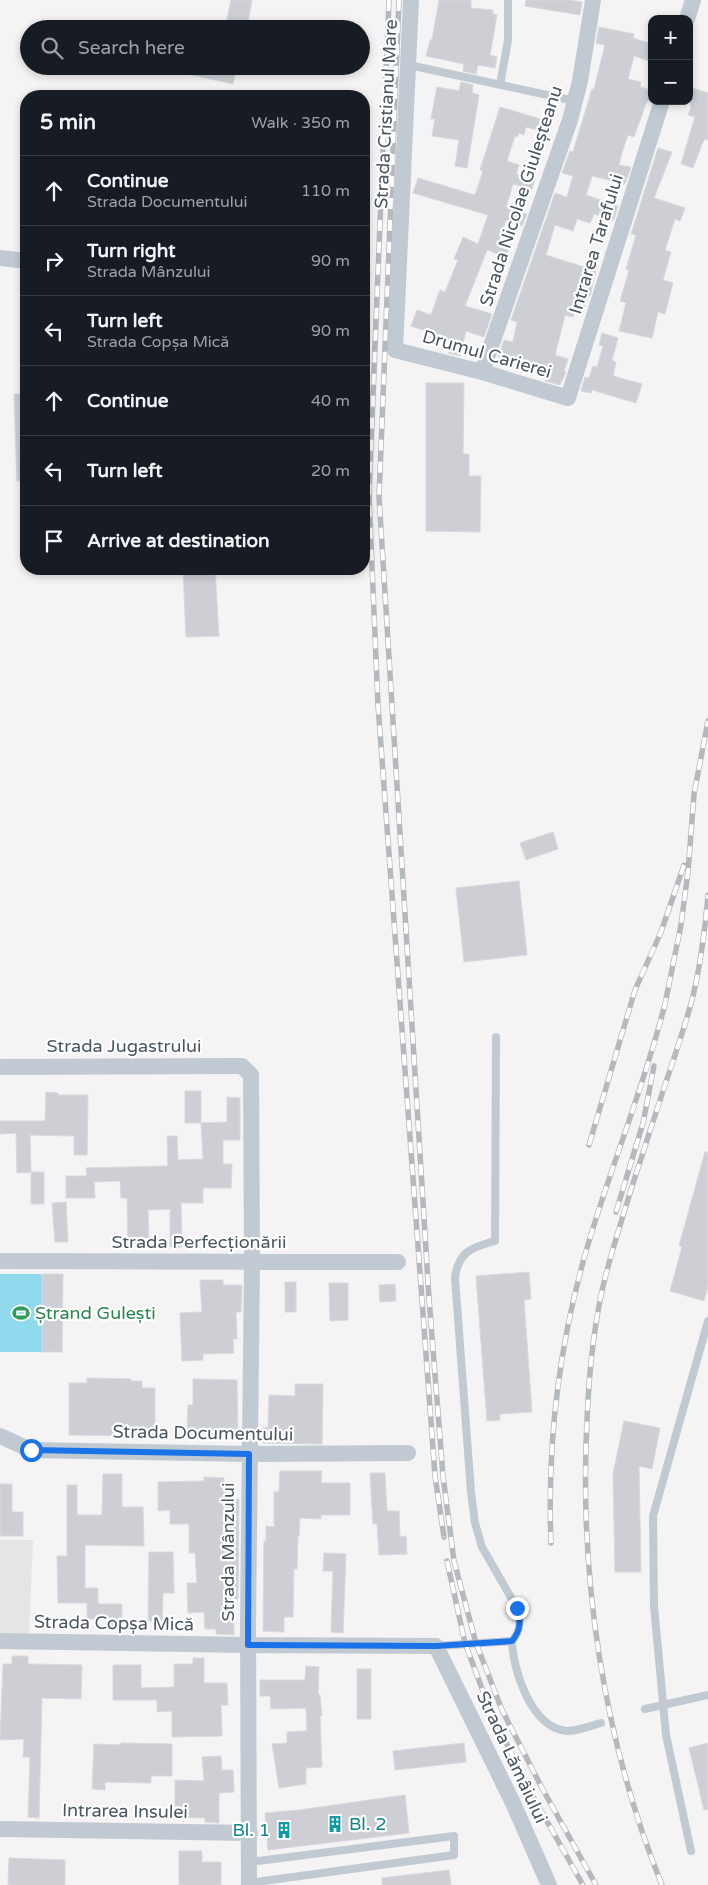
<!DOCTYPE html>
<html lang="en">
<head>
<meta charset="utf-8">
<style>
  body { margin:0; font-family:"Varela Round",sans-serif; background:#20242c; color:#f1f3f6 }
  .controls { position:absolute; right:15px; top:15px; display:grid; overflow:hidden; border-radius:10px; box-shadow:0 2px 8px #0003 }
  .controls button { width:45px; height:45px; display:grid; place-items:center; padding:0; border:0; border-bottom:1px solid #363941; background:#171b24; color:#f1f3f6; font:25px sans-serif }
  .stop { position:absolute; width:15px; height:15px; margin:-11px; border:4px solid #1a73e8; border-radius:50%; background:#fff }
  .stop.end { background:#1a73e8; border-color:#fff; box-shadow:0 1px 5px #0008 }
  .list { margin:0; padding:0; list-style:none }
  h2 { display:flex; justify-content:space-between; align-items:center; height:65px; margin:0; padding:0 20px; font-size:21px }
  h2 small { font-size:16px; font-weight:400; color:#9ea1a6 }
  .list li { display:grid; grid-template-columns:32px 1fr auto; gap:15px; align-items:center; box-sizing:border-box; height:70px; padding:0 20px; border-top:1px solid #363941 }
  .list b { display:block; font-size:19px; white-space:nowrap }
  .list p { margin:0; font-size:16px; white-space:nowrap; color:#9ea1a6 }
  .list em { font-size:16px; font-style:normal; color:#9ea1a6 }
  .icon { flex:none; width:28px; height:28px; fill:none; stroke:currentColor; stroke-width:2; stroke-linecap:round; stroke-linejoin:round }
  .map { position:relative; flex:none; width:708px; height:1885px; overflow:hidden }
  .search { position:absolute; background:#171b24; box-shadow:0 2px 8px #0003; left:20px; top:20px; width:350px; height:55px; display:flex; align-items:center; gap:12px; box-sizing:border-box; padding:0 18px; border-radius:28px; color:#9ea1a6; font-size:19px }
  .panel { position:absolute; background:#171b24; box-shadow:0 2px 8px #0003; left:20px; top:90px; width:350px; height:485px; border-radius:20px }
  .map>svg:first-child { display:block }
  .education { fill:#e6e4e5 }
  .water { fill:#90daee }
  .building { fill:#cdcfd5; stroke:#d7d9de }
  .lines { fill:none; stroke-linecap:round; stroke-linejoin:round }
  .service { stroke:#c1cad2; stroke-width:8 }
  .minor { stroke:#c1cad2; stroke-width:16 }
  .rail-casing { stroke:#b5b8bd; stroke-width:5.5 }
  .rail { stroke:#fff; stroke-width:4; stroke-dasharray:11; stroke-linecap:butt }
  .route { stroke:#1a73e8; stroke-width:6 }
  .labels { text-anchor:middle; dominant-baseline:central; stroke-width:4.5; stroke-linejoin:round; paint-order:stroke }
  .street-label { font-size:18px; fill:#4a5661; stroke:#fff }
  .leisure-label { font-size:18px; fill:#27864d; stroke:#fff; text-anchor:start }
  .culture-label { font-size:18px; fill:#0d838f; stroke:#fff; text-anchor:start }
</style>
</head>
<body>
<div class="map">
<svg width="708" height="1885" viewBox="0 0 708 1885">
  <rect width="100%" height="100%" fill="#f5f3f3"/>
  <path class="education" d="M0,1540H33L29,1635H0Z"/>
  <path class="water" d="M0,1274H42V1352H0Z"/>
  <path class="building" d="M231,0H252L247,29H225Z
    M439,0H471V8L493,10V14L497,15L490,55L497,57L495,68L478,65L476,74L463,71L464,64L426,56L430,40H432Z
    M526,0H569L582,2L580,15L525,6Z
    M599,27L634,34L633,38L652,44V62L634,56L628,79L641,82L640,87L652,90V100L651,102L647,101L634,137L628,135L622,153L619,165L631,167L625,184L592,176L586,195L618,206L614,220L594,214L590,223L577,219L573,231L555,225L546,255L596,271L590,296H588L583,313L576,310L573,317L565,315L555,355L568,359L564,371L566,372L560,385L545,381L547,374L535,371V368L498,357L504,340L513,342L517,322L511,320L555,193L567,197L573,176L562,173L570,151L573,152L592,89H594L605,45L596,43Z
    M174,66H237L233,84L174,71Z
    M461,82L473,85L472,93L479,95L467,168L455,166L459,140L432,136L435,119H431L437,87L459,91Z
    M689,87L708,93V140L705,139L702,144L693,168L681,164L695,117L688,115L691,107Z
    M500,107L544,120L541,131L526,127L524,135L519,133L517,137L515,136L507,161L519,165L516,174L535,179L532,189L513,184L506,207L527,214L522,226L506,220L499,240L511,244L506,257L487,250L465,306L492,314L484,337L466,331L460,356L448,353L451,340L434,336L435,334L411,326L417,310L431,315L440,290L445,292L458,260L454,259L463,237L478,244L488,215L413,193L418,178L475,195L483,171L480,170Z
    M658,148L672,152L654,198L685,208L680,221L675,219L665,250L671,252L663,280L673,283L665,314L658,312L652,338L619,331L626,303L620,301L629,270L626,269L636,235L631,234Z
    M602,333L618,338L612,360L616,362L613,376L642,384L636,403L592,390L591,393L581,391L585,377L589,378L593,366L597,367L603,346L599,345Z
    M426,383H464L463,454H469V476H481L480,532L426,531Z
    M14,394H26V481H17Z
    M183,569H215L219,636L186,637Z
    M553,832L558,849L526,860L520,843Z
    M519,881L527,955L464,962L456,888Z
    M185,1091H201V1123H185Z
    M46,1092L58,1093V1095H88L87,1155H74V1136L30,1135L31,1172L17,1173L16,1133L0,1134V1121H45Z
    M227,1097L240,1098V1140H223V1164H232L231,1188H203V1203H181L182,1247H170V1209L148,1210L149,1244H128L127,1198H121L120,1181L94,1182L95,1198H66V1176H87L86,1168L168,1166L167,1136H177L178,1160L203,1159L201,1123L227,1122Z
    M705,1152H708V1286L704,1301L670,1291L682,1247L679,1246Z
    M31,1172H44V1204H31Z
    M66,1202L68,1242H55L52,1203Z
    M529,1272L531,1299L524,1300L532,1412L500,1414V1420L487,1421L476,1276Z
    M42,1274H63L62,1352H42Z
    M200,1280H223V1285H242L241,1312H236L237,1339H233L234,1353L203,1354V1360L182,1361L180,1313L202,1312Z
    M285,1282H296V1312H285Z
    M329,1283H348V1320L330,1321Z
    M395,1284L396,1301L380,1302L379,1285Z
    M87,1378L131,1379V1381H142V1388H155V1436L69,1435V1383H87Z
    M193,1379L237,1380L238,1433L187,1432L188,1405H193Z
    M295,1384H323L322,1444L263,1443V1427L268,1428L269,1395L295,1396Z
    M624,1421L660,1428L652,1469L639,1466L641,1572H615L613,1474Z
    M280,1471H322L321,1483H350V1515H321V1519L300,1518L299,1536H298L297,1569H294L293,1617H284V1632L263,1631L264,1541H266V1526L274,1527V1492H279Z
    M370,1473H385L387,1511H399L400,1537L406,1536L407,1554L379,1555L377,1524H373Z
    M103,1474H122V1507H143L144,1546L85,1545V1588H98V1604H122V1628H106V1619H87V1603H58L57,1556H67V1485H77V1515H102Z
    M204,1477L224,1478V1487L228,1489V1500L239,1499L238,1599H233L234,1635L216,1634V1629H205L204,1612L188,1613L187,1583H197L195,1553H189V1524H170V1510L158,1511V1482L204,1481Z
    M0,1484H12V1512H23V1536H0Z
    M149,1552H173L174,1593H163L162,1621H148Z
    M324,1553L346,1554L343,1633L331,1632L333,1571H323Z
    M12,1656H28V1664L82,1665L81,1699L42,1698L39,1818L28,1817L30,1757H23L24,1739L0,1740L3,1664H12Z
    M193,1658H204V1683H227L228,1705H221L222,1736L172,1737V1711L157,1712V1700H113V1665H141V1688L174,1687V1664H193Z
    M306,1666L319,1667L318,1695H320L322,1716H320L322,1767L306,1768V1784L279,1788L272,1744L287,1743V1732L307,1731L306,1708L271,1709L270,1696H260V1680H305Z
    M357,1669H371V1719H357Z
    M121,1743L172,1744V1776H151V1783L105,1782V1790L92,1789L94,1744L121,1745Z
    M464,1743L466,1762L395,1770L393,1751Z
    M708,1743V1809L704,1810L689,1748Z
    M221,1756L222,1770H233L234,1792L219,1793V1823L205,1822V1818L175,1817V1780L204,1781L202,1757Z
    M405,1795L409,1833L268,1850L265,1813L299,1810Z
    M179,1851H202V1862H221V1885H179Z
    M9,1858L65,1860V1885H8Z
    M449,1870L451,1885H382V1878Z"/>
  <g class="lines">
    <path class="service" d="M409,65L575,101
      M500,85L508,40V0
      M512,1641C513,1670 531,1728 567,1731C578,1731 590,1726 601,1723
      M436,1646L512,1641C521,1630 521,1621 517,1608L482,1547L475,1523L471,1492L455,1278C458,1252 472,1247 495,1241L496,1037
      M645,1709L708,1695
      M691,1851L666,1735L654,1606L653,1516L708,1321
      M249,1883L454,1855V1836L250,1862"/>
    <path class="minor" d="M411,0L395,350L482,372L568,398L662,101
      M687,19L693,0
      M0,258L26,261
      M482,372L570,120L580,81L593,0
      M0,1067L236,1066H242L251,1075L252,1262L248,1626L249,1885
      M0,1261L398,1262
      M0,1436L31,1450L249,1454L408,1453
      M0,1641L248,1645L436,1646L513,1803L549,1885
      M0,1829L250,1833"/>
    <g class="rail-casing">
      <path id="rail" d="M389,0L369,496L378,705L435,1476L444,1537
        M399,0L379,497L429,1298L443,1476L454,1561L476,1643L502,1710L542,1788L596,1885
        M664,1009L681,925L688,872L694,794L708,721
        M589,1145L635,990L661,932L684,865
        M616,1212L643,1123L654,1066
        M551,1543C547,1444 559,1344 587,1248C611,1166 644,1087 665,1004
        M447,1561L465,1643L490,1710L531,1793L583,1885
        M662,1885C603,1739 579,1577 587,1420C589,1371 594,1321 606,1274C623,1211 644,1150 664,1088C674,1058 685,1027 693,996C701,963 705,929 708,895"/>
    </g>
    <use href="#rail" class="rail"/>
  </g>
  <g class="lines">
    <path class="route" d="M31,1450L249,1454L248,1645L436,1646L512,1641C521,1630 521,1621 517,1608"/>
  </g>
  <defs>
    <g id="stadium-bare" transform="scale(1.35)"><path d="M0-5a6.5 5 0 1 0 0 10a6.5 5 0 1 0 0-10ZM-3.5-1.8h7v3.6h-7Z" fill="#2e9e5b" stroke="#fff" stroke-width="2.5" paint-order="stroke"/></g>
    <g id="building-bare" transform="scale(1.35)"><path d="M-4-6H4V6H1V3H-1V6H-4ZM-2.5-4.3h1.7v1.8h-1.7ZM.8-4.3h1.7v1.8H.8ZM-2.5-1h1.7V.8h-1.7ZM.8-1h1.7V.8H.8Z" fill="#0f9aa8" stroke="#fff" stroke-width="2.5" paint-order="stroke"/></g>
  </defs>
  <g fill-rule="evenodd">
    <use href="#stadium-bare" x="21" y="1313"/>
    <use href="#building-bare" x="335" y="1824"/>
    <use href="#building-bare" x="284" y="1830"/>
  </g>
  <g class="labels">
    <g class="street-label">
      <text transform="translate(386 114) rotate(-87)">Strada Cristianul Mare</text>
      <text transform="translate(521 196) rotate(-72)">Strada Nicolae Giuleșteanu</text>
      <text transform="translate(596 244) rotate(-73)">Intrarea Tarafului</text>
      <text transform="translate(487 354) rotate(16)">Drumul Carierei</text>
      <text x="124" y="1046">Strada Jugastrului</text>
      <text x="199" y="1242">Strada Perfecționării</text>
      <text transform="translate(203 1433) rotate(1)">Strada Documentului</text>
      <text transform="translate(228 1552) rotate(-90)">Strada Mânzului</text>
      <text transform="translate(114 1623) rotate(1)">Strada Copșa Mică</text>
      <text transform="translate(512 1757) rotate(65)">Strada Lămâiului</text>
      <text transform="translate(125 1811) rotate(1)">Intrarea Insulei</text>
    </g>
    <g class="leisure-label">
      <text x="35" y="1313">Ștrand Gulești</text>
    </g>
    <g class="culture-label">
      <text x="349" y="1824">Bl. 2</text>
      <text x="270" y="1830" text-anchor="end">Bl. 1</text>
    </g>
  </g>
</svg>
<div class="controls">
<button>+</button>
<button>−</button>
</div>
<div class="stop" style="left:31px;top:1450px"></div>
<div class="stop end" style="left:517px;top:1608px"></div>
<div class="search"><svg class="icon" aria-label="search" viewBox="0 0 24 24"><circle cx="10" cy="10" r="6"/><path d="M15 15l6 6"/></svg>Search here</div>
<section class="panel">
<h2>5 min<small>Walk · 350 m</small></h2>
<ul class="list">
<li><svg class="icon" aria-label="ahead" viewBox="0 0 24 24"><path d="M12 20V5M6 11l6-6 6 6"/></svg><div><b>Continue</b><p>Strada Documentului</p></div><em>110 m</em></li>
<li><svg class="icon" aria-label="right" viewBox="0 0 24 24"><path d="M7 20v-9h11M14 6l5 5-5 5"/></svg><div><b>Turn right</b><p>Strada Mânzului</p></div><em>90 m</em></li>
<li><svg class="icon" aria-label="left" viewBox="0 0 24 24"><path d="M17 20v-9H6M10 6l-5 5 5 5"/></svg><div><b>Turn left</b><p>Strada Copșa Mică</p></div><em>90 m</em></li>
<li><svg class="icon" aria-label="ahead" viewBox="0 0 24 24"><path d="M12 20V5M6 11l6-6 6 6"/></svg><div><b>Continue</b></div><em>40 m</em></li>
<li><svg class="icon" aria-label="left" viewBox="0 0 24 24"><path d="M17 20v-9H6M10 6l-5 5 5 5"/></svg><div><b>Turn left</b></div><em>20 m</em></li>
<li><svg class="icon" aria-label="arrive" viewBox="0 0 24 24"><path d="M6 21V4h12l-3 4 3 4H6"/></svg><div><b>Arrive at destination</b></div></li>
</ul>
</section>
</div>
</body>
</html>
